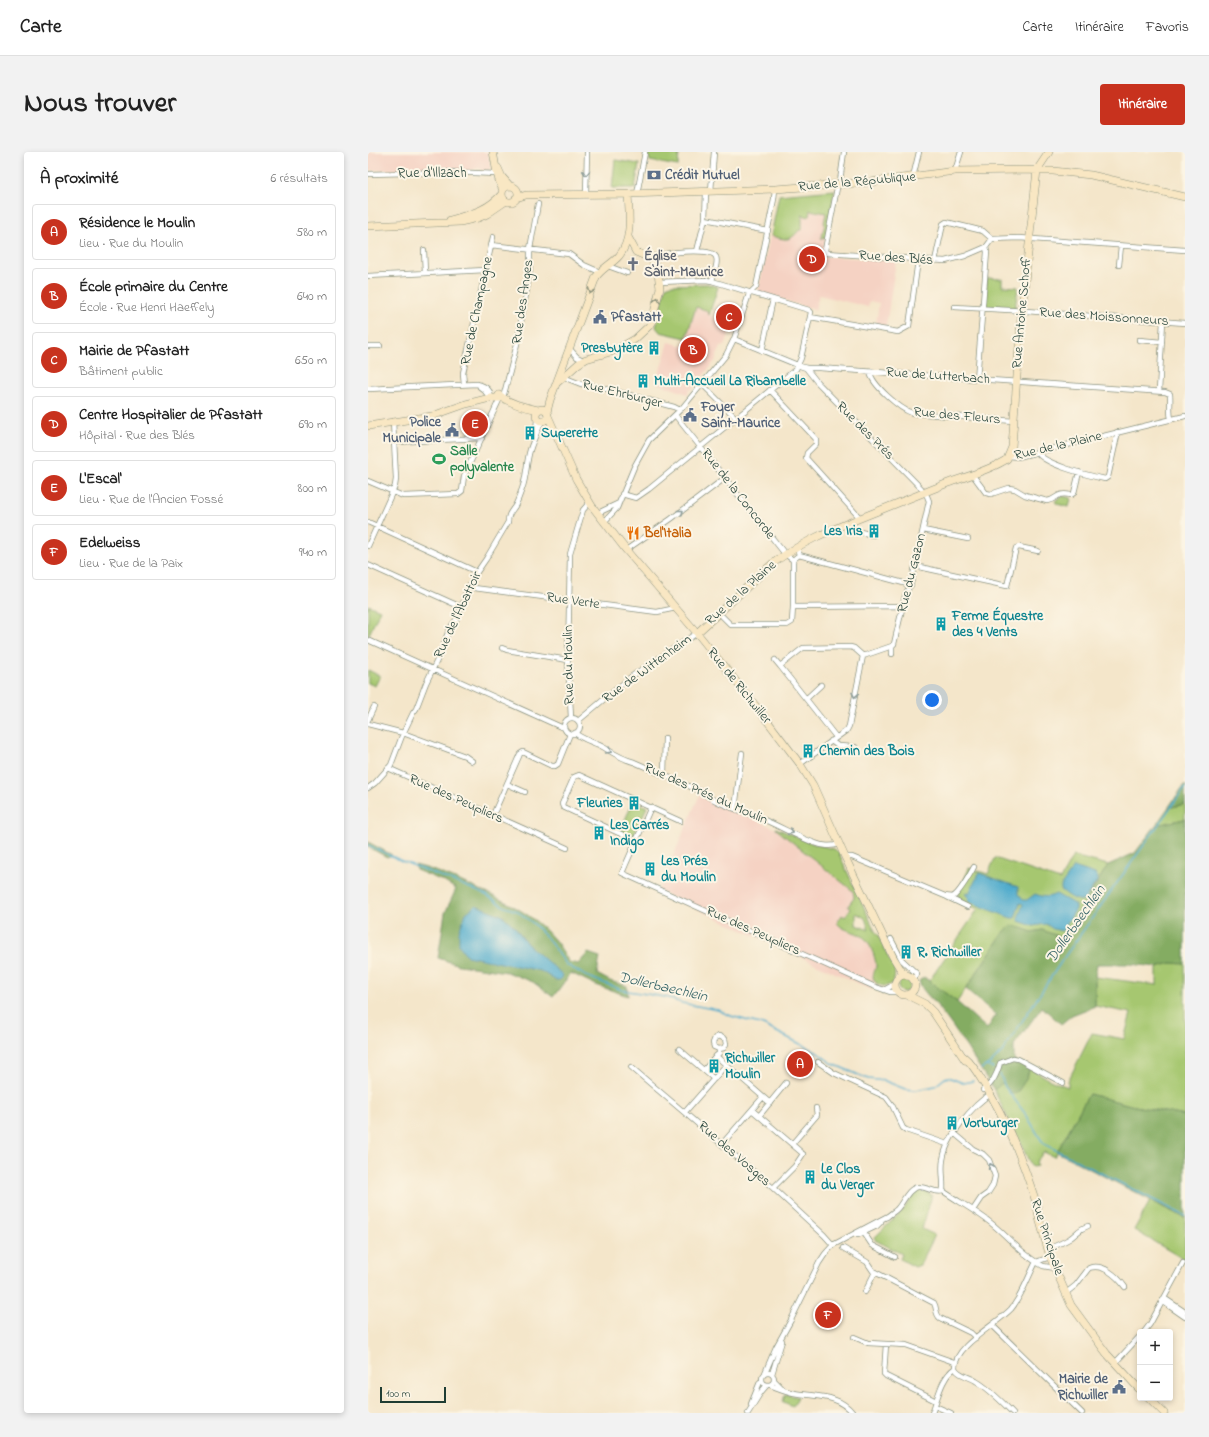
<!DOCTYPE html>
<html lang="fr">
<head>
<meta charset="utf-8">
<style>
  body { margin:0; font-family:"Indie Flower",sans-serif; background:#f2f2f2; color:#222 }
  .controls { position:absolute; right:12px; bottom:12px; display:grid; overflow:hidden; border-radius:4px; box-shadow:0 2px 6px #0003 }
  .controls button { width:36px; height:36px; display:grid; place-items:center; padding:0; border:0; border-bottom:1px solid #e0e0e0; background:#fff; color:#222; font:20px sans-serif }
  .scale { position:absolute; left:12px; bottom:10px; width:66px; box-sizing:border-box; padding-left:4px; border:2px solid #1f3d34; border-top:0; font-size:11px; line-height:14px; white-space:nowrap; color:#1f3d34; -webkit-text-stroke:3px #fcf5e5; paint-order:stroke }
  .you { position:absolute; left:564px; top:548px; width:14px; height:14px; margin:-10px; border:3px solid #fff; border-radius:50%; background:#1a73e8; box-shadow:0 0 0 6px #1a73e833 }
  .badge { display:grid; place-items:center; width:26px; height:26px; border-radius:50%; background:#c8321e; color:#fff; font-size:13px; font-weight:700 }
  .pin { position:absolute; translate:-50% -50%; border:2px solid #fff; box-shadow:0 1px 4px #0006 }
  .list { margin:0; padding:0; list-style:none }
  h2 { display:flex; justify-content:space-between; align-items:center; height:52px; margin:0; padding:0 16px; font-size:17px }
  h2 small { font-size:13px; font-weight:400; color:#767676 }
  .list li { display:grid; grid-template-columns:26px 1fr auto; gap:12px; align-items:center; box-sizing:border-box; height:56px; margin:0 8px 8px; padding:0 8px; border:1px solid #e0e0e0; border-radius:4px }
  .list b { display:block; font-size:15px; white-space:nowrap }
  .list p { margin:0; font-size:13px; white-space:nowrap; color:#767676 }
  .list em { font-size:13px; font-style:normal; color:#767676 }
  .map { position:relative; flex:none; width:817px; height:1261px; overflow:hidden; border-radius:4px }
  header { display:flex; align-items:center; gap:24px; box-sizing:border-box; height:56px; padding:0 20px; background:#fff; border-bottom:1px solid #e0e0e0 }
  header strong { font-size:19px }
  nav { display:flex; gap:22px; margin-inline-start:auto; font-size:14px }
  .intro { display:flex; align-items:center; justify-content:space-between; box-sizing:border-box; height:96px; padding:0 24px }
  h1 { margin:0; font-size:28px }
  .button { padding:10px 18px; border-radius:4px; background:#c8321e; color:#fff; font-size:14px; font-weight:700 }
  main { display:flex; gap:24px; padding:0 24px }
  aside { flex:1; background:#fff; border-radius:4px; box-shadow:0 2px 6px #0003 }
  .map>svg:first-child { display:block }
  .built { fill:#f5d2c3 }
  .green { fill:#a6c76f; stroke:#628252; fill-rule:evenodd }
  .forest { fill:#84ac62; stroke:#52744b; fill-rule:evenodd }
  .water { fill:#4eaacc; stroke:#367480 }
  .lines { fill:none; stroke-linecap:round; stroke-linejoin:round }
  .stream { stroke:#4eaacc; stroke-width:1.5 }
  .street-casing { stroke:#8a927f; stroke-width:6 }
  .secondary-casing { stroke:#8a927f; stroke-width:8 }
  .street { stroke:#fff; stroke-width:4.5 }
  .secondary { stroke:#f9e7c3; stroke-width:7 }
  .oneway { stroke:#8f9e9a }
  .oneway2 { stroke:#8c927c }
  .labels { text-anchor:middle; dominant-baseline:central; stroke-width:4; stroke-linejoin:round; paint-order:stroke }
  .street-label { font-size:14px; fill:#1f3d34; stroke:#fcf5e5 }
  .service-label { font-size:14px; font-weight:bold; fill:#4e5e75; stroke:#fcf5e5; text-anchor:start }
  .worship-label { font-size:14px; font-weight:bold; fill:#5b616d; stroke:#fcf5e5; text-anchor:start }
  .culture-label { font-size:14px; font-weight:bold; fill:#0d838f; stroke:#fcf5e5; text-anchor:start }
  .leisure-label { font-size:14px; font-weight:bold; fill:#27864d; stroke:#fcf5e5; text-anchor:start }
  .food-label { font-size:14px; font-weight:bold; fill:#c56008; stroke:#fcf5e5; text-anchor:start }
  .water-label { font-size:15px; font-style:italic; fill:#2d5e62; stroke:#fcf5e5 }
</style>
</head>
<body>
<header>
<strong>Carte</strong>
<nav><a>Carte</a><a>Itinéraire</a><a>Favoris</a></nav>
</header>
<div class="intro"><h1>Nous trouver</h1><a class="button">Itinéraire</a></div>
<main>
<aside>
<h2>À proximité<small>6 résultats</small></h2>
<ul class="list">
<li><span class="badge">A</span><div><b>Résidence le Moulin</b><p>Lieu · Rue du Moulin</p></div><em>580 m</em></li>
<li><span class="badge">B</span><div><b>École primaire du Centre</b><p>École · Rue Henri Haeffely</p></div><em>640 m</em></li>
<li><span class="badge">C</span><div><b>Mairie de Pfastatt</b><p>Bâtiment public</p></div><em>650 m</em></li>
<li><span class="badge">D</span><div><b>Centre Hospitalier de Pfastatt</b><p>Hôpital · Rue des Blés</p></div><em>690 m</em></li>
<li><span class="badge">E</span><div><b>L'Escal'</b><p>Lieu · Rue de l'Ancien Fossé</p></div><em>800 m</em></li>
<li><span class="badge">F</span><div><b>Edelweiss</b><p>Lieu · Rue de la Paix</p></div><em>940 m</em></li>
</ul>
</aside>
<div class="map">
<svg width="817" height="1261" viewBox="0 0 817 1261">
  <rect width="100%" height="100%" fill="#fcf5e5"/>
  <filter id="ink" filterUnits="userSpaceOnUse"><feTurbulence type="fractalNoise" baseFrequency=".025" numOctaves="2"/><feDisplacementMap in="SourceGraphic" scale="8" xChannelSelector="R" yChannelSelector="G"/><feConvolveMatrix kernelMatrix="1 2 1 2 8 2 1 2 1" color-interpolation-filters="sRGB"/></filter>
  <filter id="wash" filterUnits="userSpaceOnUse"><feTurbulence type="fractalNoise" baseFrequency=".012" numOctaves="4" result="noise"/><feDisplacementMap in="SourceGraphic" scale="16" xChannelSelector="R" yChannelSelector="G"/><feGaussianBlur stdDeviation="0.9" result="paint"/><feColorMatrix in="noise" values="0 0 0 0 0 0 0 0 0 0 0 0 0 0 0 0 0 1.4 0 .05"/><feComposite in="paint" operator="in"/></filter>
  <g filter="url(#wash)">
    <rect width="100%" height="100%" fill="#f4e6ca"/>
    <path class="built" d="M0,0H120L123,17L113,19L112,16L102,18H0Z
      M467,38L454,104L528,109L518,174L508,173L511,151L501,149L500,155L451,143L447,158L390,140L411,43Z
      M328,155L338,158L341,163L348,168L364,173L357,194L353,195L348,206H347L348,208L323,238L321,237L320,242L288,231L301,190L315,194Z
      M332,642L408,677L485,739L486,746L480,754L482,757L476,765L478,778L487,780L492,783L501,791L508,813L505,824L508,831L504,838L290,739Z"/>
    <path class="green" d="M280,0H311L310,14L282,9L281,5L279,4Z
      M247,8L271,12L267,36H244Z
      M467,38L457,87L453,86L457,72L456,71L458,61L442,58L441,65L434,63V78H431C421,91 417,87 403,84L411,43Z
      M619,126L634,127V134L650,135L647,157L620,154L617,153Z
      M340,132L350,135L341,163L338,158L328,155L318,186L292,180L288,175L298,135L303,133Z
      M694,344L703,346L701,355L689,352L687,349Z
      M0,453L12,458L0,485Z
      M0,518L12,524L7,534L0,531Z
      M268,650L279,655L265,685L252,679L264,652L267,653Z
      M817,652V667L788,673L800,656Z
      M408,676L446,692L466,697L470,700L507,779L510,783L521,807C527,813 528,823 525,831C518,835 515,835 508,831C502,824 507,821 508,814C508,807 503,795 500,790C492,778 477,781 469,771L474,763L477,765L482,757L480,754L486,746L485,739L408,677ZM488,761L497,766L501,778L488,773Z
      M705,704L740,713L695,786L674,778L664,780L644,773L635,781L589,850L561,829L610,757L591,748L590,743L601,716L620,722L627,706L692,728Z
      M803,811L817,812V964L762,953L721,942L686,1005L676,1000L668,1010L670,1014L664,1015L626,938L634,930L644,942L658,927L662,916L684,929L700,935V929L724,881L756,887L763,861L727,854V825L789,833V815Z
      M530 834a6 6 0 1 1 12 0a6 6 0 1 1-12 0Z
      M551,1039H556L564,1043L554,1077L567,1083L552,1113L547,1115L532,1107L534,1102L507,1088V1085L535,1058L546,1042Z
      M782,1049L817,1066V1108L766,1078Z
      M417,1242L430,1245L425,1254L415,1250Z"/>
    <path class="forest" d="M817,632V652L800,656Z
      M817,667V812L803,811L789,815L762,812H729L727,825V854L704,863L693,872L674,855L646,893V908L662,916L658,927L649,941L644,942L634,931L626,938C608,910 591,882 571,856C564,846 554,840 551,829L556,825L589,850L619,877L628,863L598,837L635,781L644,773L664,780L674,778L695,786L740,713L767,701L788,673Z
      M0,690L24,703L19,705L0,695Z
      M47,713C68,718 88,727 107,736C135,748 164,761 184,785C191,792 196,802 201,810L210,812L220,801L232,805L229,822L242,829L259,834L260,844L228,833L203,821L185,845L165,830L139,820L91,813L70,806L77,761L88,737L75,729L48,718ZM147,775L159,792L176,807L187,828L173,819Z
      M721,942L762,953L817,964V1066L689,1000Z"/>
    <path class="water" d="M706,715L727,722L730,725L729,729L716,748C707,750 700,743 693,738V734Z
      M611,721L650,735V742L655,748H659L667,742C675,745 680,746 688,742L708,753V757L694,779L685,777L678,772L665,774L651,769L650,766L655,752L652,751L647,766H643L602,750L600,745L597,742L598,740L601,741Z
      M108,753L135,764L147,775L159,792L195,823L194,826L192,828H187L173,819L99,804L91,793V779L98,761Z"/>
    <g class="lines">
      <path class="stream" d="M0,693L34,709L97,734L118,743L137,755L149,759L166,772L179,786L199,813L218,824L254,838L297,845L314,851L350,858L363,864L395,873L450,901L465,912L500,927L517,929L537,937L548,938L567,934L577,926L580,925L595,931L605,929
        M618,914L625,916
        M613,917L624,910L634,900L695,807L817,635
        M632,922L637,935L659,964L672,986L676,992L817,1064"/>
    </g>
  </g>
  <g filter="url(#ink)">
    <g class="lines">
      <g class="street-casing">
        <path id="street" d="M476,0L472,29L469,36L457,98L458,101L577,109L597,104L618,95L624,87L651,86L817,98
          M587,19L593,0
          M0,22L84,20L128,22
          M545,25L551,0
          M343,39L346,0
          M218,42L219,0
          M269,42L277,0
          M337,67L400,79
          M123,93L201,102L216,113L232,120
          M56,98L57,121
          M329,99L337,67L338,40
          M282,106C291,101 344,94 348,105C351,111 345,123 344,129
          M567,109L575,72L578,70L615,79L624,87
          M751,113L753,94
          M240,114L259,121
          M0,124L118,118
          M292,130L338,128L344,129L441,158L443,160L442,165L530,180L541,174L550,108
          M586,155L658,159L817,171
          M366,187L432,214L438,216H451L797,240L802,242C803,251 801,259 803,267
          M771,188L794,190
          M0,194H12
          M201,196L209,205L215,208
          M394,199L405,147
          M438,216L449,230L553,336L559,344L561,349L544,428L537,444L526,492L524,494V502
          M502,220C504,233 532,257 544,261L646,269
          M195,225L213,232L239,237L306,255L312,258
          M609,227L619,100L618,95
          M96,232L95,221L125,85
          M334,232L368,266
          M112,235L116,238L122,246
          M0,237L109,232C116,234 124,237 122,246
          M402,238L448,287V292L439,301L438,306L492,366
          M791,239L795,169
          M135,246L149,192L162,121V97L170,52
          M307,263L417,402L425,408L431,403L429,395
          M168,280L169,267
          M26,290L114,286
          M669,299C673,312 723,324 737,327L740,325L749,284V280
          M641,304L650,305L817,264
          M604,322L618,341L623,342L641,336L647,337L657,343L679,349C691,347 687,340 703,343L706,341L711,320
          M0,329L35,344L90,342L94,339L96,324L132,246
          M254,342L268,346L281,337L428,217L433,206L442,165
          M230,361L251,351
          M237,369L249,356L266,315L281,288L315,255L358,203L366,187L381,142L388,135L406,47L407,37
          M0,370L109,420
          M479,371L484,378L505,383
          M555,378L600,387
          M0,394L27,334L28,327L25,269
          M258,398L303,367L357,326
          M431,403L543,433
          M425,408V455
          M0,413L93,455
          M547,414L639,434L648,396L651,395L670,399
          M102,434L106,436L289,460L308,456
          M351,461L363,473H419L424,470L425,455L535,454
          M0,488L193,575H196
          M134,496L139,498L200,508
          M495,504L524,494
          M407,508L412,514
          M438,547L453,533
          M196 574a8 8 0 1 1 16 0a8 8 0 1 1-16 0Z
          M203,566L200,508L202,402L215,358L222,350
          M0,568L6,555
          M210,569L264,524L329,481
          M0,572L35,581L97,604L104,609
          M207,581C215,588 226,590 235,595C245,601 254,607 266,610L332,639C350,653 373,658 394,667C412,674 429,685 447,691C454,694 464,695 471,692
          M468,585L412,514L435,496L482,495L486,496L495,504
          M463,589L470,594L487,595
          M432,612L479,578L481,574L495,504
          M20,616L199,696
          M296,623L297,586
          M139,632L157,640
          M0,636L7,631L23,613L34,584L45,561L48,557L58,531L75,496C77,487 82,475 88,468L96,449L97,443L109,420L118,407L140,370C140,362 143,360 147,354C150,349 152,342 154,337C159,324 158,311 162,298C165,288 170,279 174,269
          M283,655L254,721L505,834L522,840H529
          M366,656L368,649L374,601
          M125,663L152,602L155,600L184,614H187L190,612L202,582
          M268,689L195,655L194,652L206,625L211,623L312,669
          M477,705H484L577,744C578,744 583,745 584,745C591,743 602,722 606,715
          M579,745L600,755
          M523,787L534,808L549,822L545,828
          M516,838L527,832
          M311,897L346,927
          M348,904L402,951
          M450,910L466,921L518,945L524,953L535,976L538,978L579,992
          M263,915L405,1036L456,1083L465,1093
          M336,918L351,901V897L346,895L345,891L347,886L351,884L357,887L358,892L356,896L351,897
          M615,938C625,932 629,922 632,911L645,906L650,907L695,931
          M384,958L433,1000
          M317,960L358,913
          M391,964L418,931
          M586,981L605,997L615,1002L621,1008L627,1024L625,1033L620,1041L613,1046L605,1058
          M354,992L395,945
          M424,992L449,963L448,956
          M405,1036L427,1014L435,1002
          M575,1039C576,1028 573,1018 575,1008C578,986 604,953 623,942
          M519,1065C522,1062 526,1060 529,1057C535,1051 540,1036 550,1035C559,1034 566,1042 575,1039
          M496,1081L504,1093L527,1105
          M490,1083L509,1074L513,1070
          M475,1096L499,1110L505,1119L566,1151C569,1156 567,1162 572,1166L603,1181L608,1186
          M680,1097C687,1094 694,1091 701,1087C709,1082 710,1077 720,1074
          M682,1105L668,1110L675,1114L687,1116
          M497,1140L507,1120
          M698,1141L708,1133L721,1116C735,1111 749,1124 757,1135
          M796,1146L817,1160
          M794,1149L817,1165
          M624,1173L714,1261
          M776,1180L782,1172L815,1111
          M486,1185L500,1191L538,1193L586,1210
          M518,1192L516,1222L518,1224L568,1249
          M747,1211L772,1184
          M587,1216C591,1224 601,1224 608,1229C622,1237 634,1250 645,1261
          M394 1227a6 6 0 1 1 12 0a6 6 0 1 1-12 0Z
          M397,1221L408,1195L423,1168L451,1111L457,1102L465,1093L520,1064
          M404,1222L414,1189
          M406,1228L416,1238
          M402,1233C410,1236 417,1239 426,1241C447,1245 471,1242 485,1261
          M383,1252L392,1230L394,1229
          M567,1254L583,1261
          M380,1261L393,1240L399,1233
          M564,1261C570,1246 573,1226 587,1216C586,1194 628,1173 643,1157C654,1144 660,1125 668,1110C651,1099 639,1084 623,1071C608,1059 591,1050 575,1039"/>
      </g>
      <g class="secondary-casing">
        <path id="secondary" d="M125,0C128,13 128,26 135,38
          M130,16L134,25L142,34
          M134 42a8 8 0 1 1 16 0a8 8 0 1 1-16 0Z
          M148,46L158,43L260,42L407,37L503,30L587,19L655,18L685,19L723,23L817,45
          M82,68C103,62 119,59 134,42
          M0,74L92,70L110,66L119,62L138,49
          M190,230L210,212L218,207L246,199L267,187L281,174L284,169L292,136L290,121L286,111L282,106L268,100L260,85
          M131,243C142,252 157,255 170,258
          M168 263a6 6 0 1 1 12 0a6 6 0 1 1-12 0Z
          M179,260L182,248L228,125C234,116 244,112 251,104C265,87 261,62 260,42
          M180,264L208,327L224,354L258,398L329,481L391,558L432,612L445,633L477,705L525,805L533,818L539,824
          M0,274L64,264L98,252L122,246H135
          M329,481L404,412C430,392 460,379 490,367C520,355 550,343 580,331C597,325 625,317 639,307L644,295L653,166L669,18L681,0
          M527 833a10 10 0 1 1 20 0a10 10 0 1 1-20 0Z
          M539,843L557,852L565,860L597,908
          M596,905C605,912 610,922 616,932C640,970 655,1010 669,1053L671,1066L682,1105L703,1153L739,1202L772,1238
          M781,1246L796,1261"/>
      </g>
      <use href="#street" class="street"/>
      <use href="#secondary" class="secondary"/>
    </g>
    <defs><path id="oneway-chevron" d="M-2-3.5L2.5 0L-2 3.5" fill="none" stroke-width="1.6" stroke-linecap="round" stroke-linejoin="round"/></defs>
    <g class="oneway">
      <use href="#oneway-chevron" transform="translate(218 21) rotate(93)"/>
      <use href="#oneway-chevron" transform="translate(313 360) rotate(-38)"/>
      <use href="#oneway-chevron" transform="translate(487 543) rotate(101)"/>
      <use href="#oneway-chevron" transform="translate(241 599) rotate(31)"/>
      <use href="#oneway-chevron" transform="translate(423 680) rotate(25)"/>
      <use href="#oneway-chevron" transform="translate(623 1014) rotate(-113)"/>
    </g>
    <g class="oneway2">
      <use href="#oneway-chevron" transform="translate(223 139) rotate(110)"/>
      <use href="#oneway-chevron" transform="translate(289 148) rotate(-76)"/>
    </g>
  </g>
  <defs>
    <g id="bank-bare" transform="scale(1.08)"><path d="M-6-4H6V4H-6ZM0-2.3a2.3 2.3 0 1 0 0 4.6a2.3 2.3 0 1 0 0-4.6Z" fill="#5c6f8a" stroke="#fcf5e5" stroke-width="2.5" paint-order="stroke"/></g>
    <g id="church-bare" transform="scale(1.08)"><path d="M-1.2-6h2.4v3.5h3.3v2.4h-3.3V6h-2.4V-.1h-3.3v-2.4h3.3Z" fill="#6b7280" stroke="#fcf5e5" stroke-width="2.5" paint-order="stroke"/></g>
    <g id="civic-bare" transform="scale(1.08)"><path d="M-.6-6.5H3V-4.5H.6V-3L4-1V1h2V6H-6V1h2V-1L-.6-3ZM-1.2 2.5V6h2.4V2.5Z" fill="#5c6f8a" stroke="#fcf5e5" stroke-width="2.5" paint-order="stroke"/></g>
    <g id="building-bare" transform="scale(1.08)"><path d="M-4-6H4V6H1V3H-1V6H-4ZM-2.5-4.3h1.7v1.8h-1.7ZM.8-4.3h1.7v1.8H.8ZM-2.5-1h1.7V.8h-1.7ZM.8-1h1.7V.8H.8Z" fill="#0f9aa8" stroke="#fcf5e5" stroke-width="2.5" paint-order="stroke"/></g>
    <g id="stadium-bare" transform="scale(1.08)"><path d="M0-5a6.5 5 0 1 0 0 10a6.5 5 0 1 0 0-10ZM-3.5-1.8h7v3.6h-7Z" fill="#2e9e5b" stroke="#fcf5e5" stroke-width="2.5" paint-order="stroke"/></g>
    <g id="restaurant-bare" transform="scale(1.08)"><path d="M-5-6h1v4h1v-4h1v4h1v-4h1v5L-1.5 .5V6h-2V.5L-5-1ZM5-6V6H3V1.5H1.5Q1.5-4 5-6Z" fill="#e8710a" stroke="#fcf5e5" stroke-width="2.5" paint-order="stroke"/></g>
  </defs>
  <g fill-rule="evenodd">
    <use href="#bank-bare" x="286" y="23"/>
    <use href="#church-bare" x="265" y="112"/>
    <use href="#civic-bare" x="232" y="165"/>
    <use href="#building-bare" x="286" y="196"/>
    <use href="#building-bare" x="275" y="229"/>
    <use href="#civic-bare" x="322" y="263"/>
    <use href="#civic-bare" x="84" y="278"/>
    <use href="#building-bare" x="162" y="281"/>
    <use href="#stadium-bare" x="71" y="307"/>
    <use href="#building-bare" x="506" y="379"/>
    <use href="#restaurant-bare" x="265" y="381"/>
    <use href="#building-bare" x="573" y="472"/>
    <use href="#building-bare" x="440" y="599"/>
    <use href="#building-bare" x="266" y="651"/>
    <use href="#building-bare" x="231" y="681"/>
    <use href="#building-bare" x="282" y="717"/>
    <use href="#building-bare" x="538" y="800"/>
    <use href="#building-bare" x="346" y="914"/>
    <use href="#building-bare" x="584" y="971"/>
    <use href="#building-bare" x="442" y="1025"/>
    <use href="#civic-bare" x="751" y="1235"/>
  </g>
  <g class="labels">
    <g class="street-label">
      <text x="64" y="21">Rue d'Illzach</text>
      <text transform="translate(489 30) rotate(-5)">Rue de la République</text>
      <text transform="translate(528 106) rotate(4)">Rue des Blés</text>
      <text transform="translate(155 150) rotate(-82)">Rue des Anges</text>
      <text transform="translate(109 159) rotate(-78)">Rue de Champagne</text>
      <text transform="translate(654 161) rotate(-85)">Rue Antoine Schoff</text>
      <text transform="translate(736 165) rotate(4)">Rue des Moissonneurs</text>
      <text transform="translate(570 224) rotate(4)">Rue de Lutterbach</text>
      <text transform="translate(254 242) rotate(14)">Rue Ehrburger</text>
      <text transform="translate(589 264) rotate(5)">Rue des Fleurs</text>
      <text transform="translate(497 279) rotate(45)">Rue des Prés</text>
      <text transform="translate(690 294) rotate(-13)">Rue de la Plaine</text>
      <text transform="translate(370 342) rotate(52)">Rue de la Concorde</text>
      <text transform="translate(544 421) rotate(-76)">Rue du Gazon</text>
      <text transform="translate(373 441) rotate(-42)">Rue de la Plaine</text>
      <text transform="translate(205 449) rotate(8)">Rue Verte</text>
      <text transform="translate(90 463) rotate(-65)">Rue de l'Abattoir</text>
      <text transform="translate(201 513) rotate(-91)">Rue du Moulin</text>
      <text transform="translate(279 517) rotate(-36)">Rue de Wittenheim</text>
      <text transform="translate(371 534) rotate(51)">Rue de Richwiller</text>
      <text transform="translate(338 642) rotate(24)">Rue des Prés du Moulin</text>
      <text transform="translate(88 647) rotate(24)">Rue des Peupliers</text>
      <text transform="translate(385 779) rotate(24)">Rue des Peupliers</text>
      <text transform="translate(366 1002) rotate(41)">Rue des Vosges</text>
      <text transform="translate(679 1085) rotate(72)">Rue Principale</text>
    </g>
    <g class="service-label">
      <text x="297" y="23">Crédit Mutuel</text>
      <text x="243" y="165">Pfastatt</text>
      <text x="333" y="255">Foyer<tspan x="333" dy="16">Saint-Maurice</tspan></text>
      <text x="73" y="270" text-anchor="end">Police<tspan x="73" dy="16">Municipale</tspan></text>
      <text x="740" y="1227" text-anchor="end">Mairie de<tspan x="740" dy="16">Richwiller</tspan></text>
    </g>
    <g class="worship-label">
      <text x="276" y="104">Église<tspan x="276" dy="16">Saint-Maurice</tspan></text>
    </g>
    <g class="culture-label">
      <text x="275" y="196" text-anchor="end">Presbytère</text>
      <text x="286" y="229">Multi-Accueil La Ribambelle</text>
      <text x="173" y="281">Superette</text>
      <text x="495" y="379" text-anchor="end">Les Iris</text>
      <text x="584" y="464">Ferme Équestre<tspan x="584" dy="16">des 4 Vents</tspan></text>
      <text x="451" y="599">Chemin des Bois</text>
      <text x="255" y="651" text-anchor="end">Fleuries</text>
      <text x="242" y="673">Les Carrés<tspan x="242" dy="16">Indigo</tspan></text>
      <text x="293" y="709">Les Prés<tspan x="293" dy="16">du Moulin</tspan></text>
      <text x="549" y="800">R. Richwiller</text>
      <text x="357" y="906">Richwiller<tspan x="357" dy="16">Moulin</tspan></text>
      <text x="595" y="971">Vorburger</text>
      <text x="453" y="1017">Le Clos<tspan x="453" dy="16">du Verger</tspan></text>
    </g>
    <g class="leisure-label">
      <text x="82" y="299">Salle<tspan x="82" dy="16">polyvalente</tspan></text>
    </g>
    <g class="food-label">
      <text x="276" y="381">Bel'Italia</text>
    </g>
    <g class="water-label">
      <text transform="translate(708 772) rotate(-55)">Dollerbaechlein</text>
      <text transform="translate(295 835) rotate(13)">Dollerbaechlein</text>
    </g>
  </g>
</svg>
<div class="controls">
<button>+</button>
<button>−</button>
</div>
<div class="scale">100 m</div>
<div class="you"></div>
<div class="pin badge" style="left:432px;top:912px">A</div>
<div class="pin badge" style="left:325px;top:198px">B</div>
<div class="pin badge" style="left:361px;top:165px">C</div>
<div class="pin badge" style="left:444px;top:107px">D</div>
<div class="pin badge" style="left:107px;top:272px">E</div>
<div class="pin badge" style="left:460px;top:1163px">F</div>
</div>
</main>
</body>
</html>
